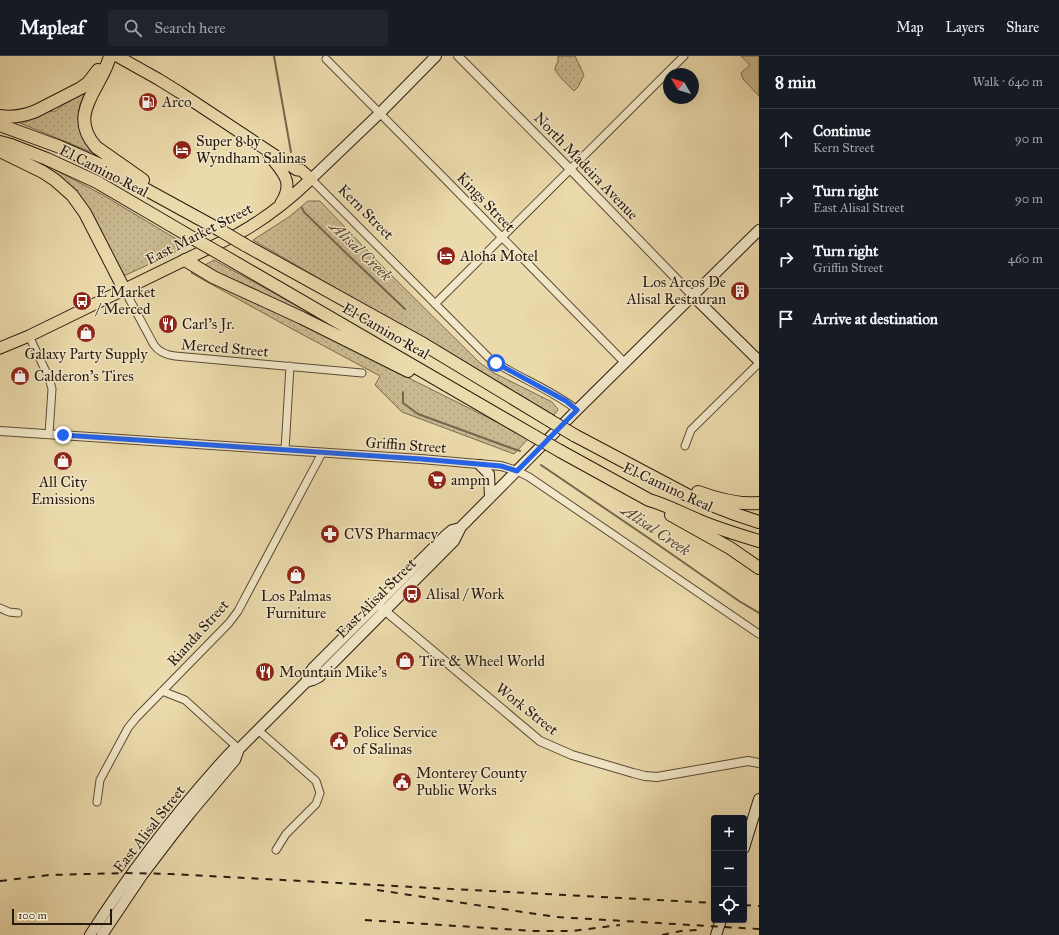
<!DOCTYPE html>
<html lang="en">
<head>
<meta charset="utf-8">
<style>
  body { margin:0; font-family:"IM FELL Great Primer",serif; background:#20242c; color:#f1f3f6 }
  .controls { position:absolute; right:12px; bottom:12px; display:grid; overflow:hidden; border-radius:4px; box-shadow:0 4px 16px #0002 }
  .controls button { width:36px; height:36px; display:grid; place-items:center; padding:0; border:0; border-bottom:1px solid #363941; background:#171b24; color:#f1f3f6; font:20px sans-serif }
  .compass { position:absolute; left:663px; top:12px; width:36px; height:36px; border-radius:50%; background:#171b24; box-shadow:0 4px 16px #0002; rotate:308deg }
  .scale { position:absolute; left:12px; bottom:10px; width:100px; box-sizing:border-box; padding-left:4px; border:2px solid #291a0f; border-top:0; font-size:11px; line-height:14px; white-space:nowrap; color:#291a0f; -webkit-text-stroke:3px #f2e7c8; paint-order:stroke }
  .stop { position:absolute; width:12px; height:12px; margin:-9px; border:3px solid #2563eb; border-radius:50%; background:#fff }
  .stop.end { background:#2563eb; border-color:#fff; box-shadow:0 1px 4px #0008 }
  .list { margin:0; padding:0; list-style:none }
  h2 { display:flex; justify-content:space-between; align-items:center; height:52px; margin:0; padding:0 16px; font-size:17px }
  h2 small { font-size:13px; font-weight:400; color:#9ea1a6 }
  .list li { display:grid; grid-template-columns:26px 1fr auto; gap:12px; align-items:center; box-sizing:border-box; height:60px; padding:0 16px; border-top:1px solid #363941 }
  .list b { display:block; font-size:15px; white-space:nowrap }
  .list p { margin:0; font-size:13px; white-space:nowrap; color:#9ea1a6 }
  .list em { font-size:13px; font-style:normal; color:#9ea1a6 }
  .icon { flex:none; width:22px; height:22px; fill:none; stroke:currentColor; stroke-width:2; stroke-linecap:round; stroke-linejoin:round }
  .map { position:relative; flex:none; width:759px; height:879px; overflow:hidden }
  header { display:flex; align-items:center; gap:24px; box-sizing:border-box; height:56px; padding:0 20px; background:#171b24; border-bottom:1px solid #363941 }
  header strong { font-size:19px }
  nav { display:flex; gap:22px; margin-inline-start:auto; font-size:14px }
  .search { width:280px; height:36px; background:#20242c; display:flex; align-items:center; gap:10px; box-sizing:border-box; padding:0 14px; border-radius:4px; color:#9ea1a6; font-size:15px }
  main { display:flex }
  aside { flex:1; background:#171b24 }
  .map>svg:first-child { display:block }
  .grass { fill:url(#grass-dots); stroke:#7a6a50 }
  .park { fill:#cab990; stroke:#7a6a50 }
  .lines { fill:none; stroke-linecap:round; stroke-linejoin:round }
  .stream { stroke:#76664d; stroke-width:2 }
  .minor-casing { stroke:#5a4a36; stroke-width:9 }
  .tertiary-casing { stroke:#5a4a36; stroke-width:10 }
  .secondary-casing { stroke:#291a0f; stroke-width:12 }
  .primary-casing { stroke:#291a0f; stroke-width:13 }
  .motorway-casing { stroke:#291a0f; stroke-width:14 }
  .minor { stroke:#f2e7c8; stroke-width:7 }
  .tertiary { stroke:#f2e7c8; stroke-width:8 }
  .secondary { stroke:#f2e7c8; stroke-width:10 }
  .primary { stroke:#ebdaab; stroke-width:11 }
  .motorway { stroke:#ebdaab; stroke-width:12 }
  .rail { stroke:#291a0f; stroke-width:2; stroke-dasharray:7 7; stroke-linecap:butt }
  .motorway-bridge-casing { stroke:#291a0f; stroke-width:14; stroke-linecap:butt }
  .motorway-bridge { stroke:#ebdaab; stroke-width:12 }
  .route { stroke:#2563eb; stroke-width:5 }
  .labels { text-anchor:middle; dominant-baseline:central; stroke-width:3; stroke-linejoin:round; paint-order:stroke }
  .poi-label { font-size:15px; fill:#291a0f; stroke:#f2e7c8; text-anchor:start }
  .street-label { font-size:15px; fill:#291a0f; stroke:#f2e7c8 }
  .water-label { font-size:16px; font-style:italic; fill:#5c4d38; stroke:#f2e7c8 }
</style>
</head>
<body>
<header>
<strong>Mapleaf</strong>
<div class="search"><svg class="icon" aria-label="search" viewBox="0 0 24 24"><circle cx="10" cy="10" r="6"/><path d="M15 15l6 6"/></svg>Search here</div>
<nav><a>Map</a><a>Layers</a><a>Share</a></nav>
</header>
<main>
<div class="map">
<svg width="759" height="879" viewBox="0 0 759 879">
  <defs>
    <pattern id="grass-dots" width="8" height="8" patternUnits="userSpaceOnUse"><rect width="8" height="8" fill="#cab990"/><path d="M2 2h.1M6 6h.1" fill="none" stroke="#ae9e7b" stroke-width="1.8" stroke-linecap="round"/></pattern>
  </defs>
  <rect width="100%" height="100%" fill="#ebdaab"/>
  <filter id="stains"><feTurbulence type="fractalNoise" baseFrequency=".005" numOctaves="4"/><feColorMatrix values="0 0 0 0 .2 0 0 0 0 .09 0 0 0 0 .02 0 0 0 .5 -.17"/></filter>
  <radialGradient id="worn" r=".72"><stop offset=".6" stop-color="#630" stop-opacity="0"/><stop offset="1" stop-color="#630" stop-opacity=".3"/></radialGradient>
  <path class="grass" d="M558,0H575L584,19L578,31L574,35L561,22L555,14V12L558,5Z
    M86,34L88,36C86,39 83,43 81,46C74,64 87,81 94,96H91L20,67L19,64L42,56L56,55L73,40Z
    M48,110L103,139L188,190L126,219L122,218L96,165L86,150L45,114Z
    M308,145H320L381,209L480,307L494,317L552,346L557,352L558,354L554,359L253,184L289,161Z
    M214,204L335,271L334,275L209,213L205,209Z
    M194,215L529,382L514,398L402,356L375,329L380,320L294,274L191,217Z"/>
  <path class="park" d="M741,0H759V40L743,23L741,17L750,9Z"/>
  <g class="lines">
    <path class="stream" d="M274,0L291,96
      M302,152L304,156L349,200L405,253
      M403,336V347L418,358L511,392L520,395
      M541,409L650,483L739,545L759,557"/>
    <g class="minor-casing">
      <path id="minor" d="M326,3L447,125L625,307
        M311,123L490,303C518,322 551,333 577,354
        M124,233L154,289C159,296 166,299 175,300L362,317
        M435,248L684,0
        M29,280L49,322L52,333L49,378
        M685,390L691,374L759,307
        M285,394L290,310
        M517,415L529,421L759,578
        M0,552L9,556L18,557
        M162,635L185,644L239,693
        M258,674L316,725L320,737L316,748L286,778L276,794
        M97,746L100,724L128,672L136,662L229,567L238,555L322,397"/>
    </g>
    <g class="tertiary-casing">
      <path id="tertiary" d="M458,0L570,113L693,240
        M0,375L421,403L501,410L517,415
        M377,548L540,685L572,699L633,717L645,720L657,721L748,705L759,707"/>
    </g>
    <g class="secondary-casing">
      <path id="secondary" d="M311,123L380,57L436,0
        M693,240L759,305
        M480,409L489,418L490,442
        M306,626L313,624L319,621L454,485L461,471L577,354L759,174
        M744,792L759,743
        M90,879C131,815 177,755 228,699L233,694L239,693
        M102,879L143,818L172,780L192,755L235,704L239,693L306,626L308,619L313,612L446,479L452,474L460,472
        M716,879L721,864"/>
    </g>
    <g class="primary-casing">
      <path id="primary" d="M269,99C282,116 295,125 281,147
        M0,292L29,280L238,178C265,163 289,144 311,123L301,114H297L179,36L158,23L117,0"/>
    </g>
    <g class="motorway-casing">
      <path id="motorway" d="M110,0C102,32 66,57 96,91L143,124
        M0,60C13,62 24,60 36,55L81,32L88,27L98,14
        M0,69L60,91L103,110L218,173
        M0,86L11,89L47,103L97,126L196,184
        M0,95L43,116L55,124L72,139L85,157L124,233
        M245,189L420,286L549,364
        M224,200L534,380
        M185,204L213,221L302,262L408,315
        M574,379L691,441L732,457L759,466
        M560,395L649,444C667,449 683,458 700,465C719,473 739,479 759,485
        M698,436C717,443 738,449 759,447
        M671,459L730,492L759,512"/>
    </g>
    <use href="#minor" class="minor"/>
    <use href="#tertiary" class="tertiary"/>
    <use href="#secondary" class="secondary"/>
    <use href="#primary" class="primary"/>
    <use href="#motorway" class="motorway"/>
    <path class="rail" d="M0,825L49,819L127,817L171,818L714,847
      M377,834L556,861L759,873
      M744,849L759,850
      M365,864L534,875H572L620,869
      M662,879L681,875L698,874"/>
    <g class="motorway-bridge-casing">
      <path id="motorway-bridge" d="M218,173L245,189
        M196,184L224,200
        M549,364L574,379
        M534,380L560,395"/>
    </g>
    <use href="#motorway-bridge" class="motorway-bridge"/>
  </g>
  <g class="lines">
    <path class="route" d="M63,379L421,403L501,410L517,415L577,354L566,345L496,307"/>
  </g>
  <defs>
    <g id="fuel-disc" transform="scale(1)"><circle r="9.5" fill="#8f2418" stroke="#f2e7c8"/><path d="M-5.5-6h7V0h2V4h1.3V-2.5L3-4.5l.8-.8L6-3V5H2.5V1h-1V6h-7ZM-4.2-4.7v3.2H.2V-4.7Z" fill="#fff"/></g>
    <g id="hotel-disc" transform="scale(1)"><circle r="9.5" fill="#8f2418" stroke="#f2e7c8"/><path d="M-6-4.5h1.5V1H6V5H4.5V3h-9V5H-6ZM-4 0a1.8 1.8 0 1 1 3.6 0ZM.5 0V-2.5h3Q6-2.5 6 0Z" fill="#fff"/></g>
    <g id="building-disc" transform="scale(1)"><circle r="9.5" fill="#8f2418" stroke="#f2e7c8"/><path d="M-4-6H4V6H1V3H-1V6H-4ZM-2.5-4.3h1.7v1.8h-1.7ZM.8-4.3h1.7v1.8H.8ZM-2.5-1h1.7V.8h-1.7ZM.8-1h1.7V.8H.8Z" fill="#fff"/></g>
    <g id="bus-disc" transform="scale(1)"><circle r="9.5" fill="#8f2418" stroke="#f2e7c8"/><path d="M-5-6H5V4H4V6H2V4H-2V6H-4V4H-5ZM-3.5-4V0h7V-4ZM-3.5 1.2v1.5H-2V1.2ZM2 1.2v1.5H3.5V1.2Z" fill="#fff"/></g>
    <g id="restaurant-disc" transform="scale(1)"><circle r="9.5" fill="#8f2418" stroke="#f2e7c8"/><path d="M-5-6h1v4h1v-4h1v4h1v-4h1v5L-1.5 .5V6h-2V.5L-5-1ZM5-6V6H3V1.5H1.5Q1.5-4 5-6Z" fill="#fff"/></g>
    <g id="shop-disc" transform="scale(1)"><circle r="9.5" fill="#8f2418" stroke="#f2e7c8"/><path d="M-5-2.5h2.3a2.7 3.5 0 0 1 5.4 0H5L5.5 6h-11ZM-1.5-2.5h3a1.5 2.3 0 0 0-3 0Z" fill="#fff"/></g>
    <g id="supermarket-disc" transform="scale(1)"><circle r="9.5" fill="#8f2418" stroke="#f2e7c8"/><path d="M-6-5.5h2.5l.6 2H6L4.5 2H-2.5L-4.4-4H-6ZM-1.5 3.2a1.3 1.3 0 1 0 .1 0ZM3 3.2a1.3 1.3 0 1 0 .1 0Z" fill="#fff"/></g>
    <g id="pharmacy-disc" transform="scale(1)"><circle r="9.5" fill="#8f2418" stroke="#f2e7c8"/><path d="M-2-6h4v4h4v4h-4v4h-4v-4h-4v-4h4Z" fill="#fff"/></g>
    <g id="civic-disc" transform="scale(1)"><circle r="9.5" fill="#8f2418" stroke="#f2e7c8"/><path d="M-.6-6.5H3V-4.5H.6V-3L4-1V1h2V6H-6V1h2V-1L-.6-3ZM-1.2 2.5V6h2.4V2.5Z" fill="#fff"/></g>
  </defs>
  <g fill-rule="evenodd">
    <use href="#fuel-disc" x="148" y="46"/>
    <use href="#hotel-disc" x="182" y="94"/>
    <use href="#hotel-disc" x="446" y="200"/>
    <use href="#building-disc" x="740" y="235"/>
    <use href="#bus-disc" x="82" y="245"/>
    <use href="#restaurant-disc" x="168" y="268"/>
    <use href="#shop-disc" x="86" y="277"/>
    <use href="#shop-disc" x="20" y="320"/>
    <use href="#shop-disc" x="63" y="405"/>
    <use href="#supermarket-disc" x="437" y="424"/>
    <use href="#pharmacy-disc" x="330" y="478"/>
    <use href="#shop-disc" x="296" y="519"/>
    <use href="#bus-disc" x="412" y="538"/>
    <use href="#shop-disc" x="405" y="605"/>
    <use href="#restaurant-disc" x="265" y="616"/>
    <use href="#civic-disc" x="339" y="685"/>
    <use href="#civic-disc" x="402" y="726"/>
  </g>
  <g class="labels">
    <g class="poi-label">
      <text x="162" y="46">Arco</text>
      <text x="196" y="85">Super 8 by<tspan x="196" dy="17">Wyndham Salinas</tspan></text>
      <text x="460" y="200">Aloha Motel</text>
      <text x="726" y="226" text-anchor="end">Los Arcos De<tspan x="726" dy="17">Alisal Restauran</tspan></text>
      <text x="96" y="236">E Market<tspan x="96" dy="17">/ Merced</tspan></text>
      <text x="182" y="268">Carl's Jr.</text>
      <text x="86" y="298" text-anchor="middle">Galaxy Party Supply</text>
      <text x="34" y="320">Calderon's Tires</text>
      <text x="451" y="424">ampm</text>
      <text x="63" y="426" text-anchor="middle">All City<tspan x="63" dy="17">Emissions</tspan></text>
      <text x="344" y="478">CVS Pharmacy</text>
      <text x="426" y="538">Alisal / Work</text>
      <text x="296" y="540" text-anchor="middle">Los Palmas<tspan x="296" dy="17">Furniture</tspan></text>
      <text x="419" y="605">Tire &amp; Wheel World</text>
      <text x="279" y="616">Mountain Mike's</text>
      <text x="353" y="676">Police Service<tspan x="353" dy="17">of Salinas</tspan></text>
      <text x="416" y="717">Monterey County<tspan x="416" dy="17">Public Works</tspan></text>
    </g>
    <g class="street-label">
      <text transform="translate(586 110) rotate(46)">North Madeira Avenue</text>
      <text transform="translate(104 115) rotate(27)">El Camino Real</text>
      <text transform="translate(486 146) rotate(46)">Kings Street</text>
      <text transform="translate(366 156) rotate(45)">Kern Street</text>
      <text transform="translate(199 178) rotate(-27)">East Market Street</text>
      <text transform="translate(386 275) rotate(30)">El Camino Real</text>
      <text transform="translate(225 292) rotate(5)">Merced Street</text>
      <text transform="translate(406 389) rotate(4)">Griffin Street</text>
      <text transform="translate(668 431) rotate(25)">El Camino Real</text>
      <text transform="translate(376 542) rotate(-45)">East Alisal Street</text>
      <text transform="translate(198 577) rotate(-48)">Rianda Street</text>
      <text transform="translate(527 653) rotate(38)">Work Street</text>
      <text transform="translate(149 773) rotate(-52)">East Alisal Street</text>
    </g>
    <g class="water-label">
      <text transform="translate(361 195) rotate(44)">Alisal Creek</text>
      <text transform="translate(656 474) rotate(34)">Alisal Creek</text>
    </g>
  </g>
  <rect width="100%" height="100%" filter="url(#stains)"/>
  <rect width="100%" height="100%" fill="url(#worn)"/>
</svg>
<div class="controls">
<button>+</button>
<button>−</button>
<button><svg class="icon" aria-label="locate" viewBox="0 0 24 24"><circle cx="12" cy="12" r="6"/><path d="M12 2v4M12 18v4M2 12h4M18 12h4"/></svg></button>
</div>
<svg class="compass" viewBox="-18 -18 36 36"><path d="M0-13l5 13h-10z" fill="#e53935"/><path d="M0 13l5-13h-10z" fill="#9ea1a6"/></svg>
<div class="scale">100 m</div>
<div class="stop" style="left:496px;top:307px"></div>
<div class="stop end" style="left:63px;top:379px"></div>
</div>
<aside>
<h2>8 min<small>Walk · 640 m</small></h2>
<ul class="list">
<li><svg class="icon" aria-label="ahead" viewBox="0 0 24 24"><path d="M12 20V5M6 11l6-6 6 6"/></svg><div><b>Continue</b><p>Kern Street</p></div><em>90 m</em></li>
<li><svg class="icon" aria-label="right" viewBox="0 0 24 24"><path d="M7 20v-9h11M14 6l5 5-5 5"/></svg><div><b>Turn right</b><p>East Alisal Street</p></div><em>90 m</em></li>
<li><svg class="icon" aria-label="right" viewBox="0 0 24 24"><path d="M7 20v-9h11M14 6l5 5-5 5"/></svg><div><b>Turn right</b><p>Griffin Street</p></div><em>460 m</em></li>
<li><svg class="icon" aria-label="arrive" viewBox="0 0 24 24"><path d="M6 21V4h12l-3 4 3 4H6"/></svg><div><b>Arrive at destination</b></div></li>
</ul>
</aside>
</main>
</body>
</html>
